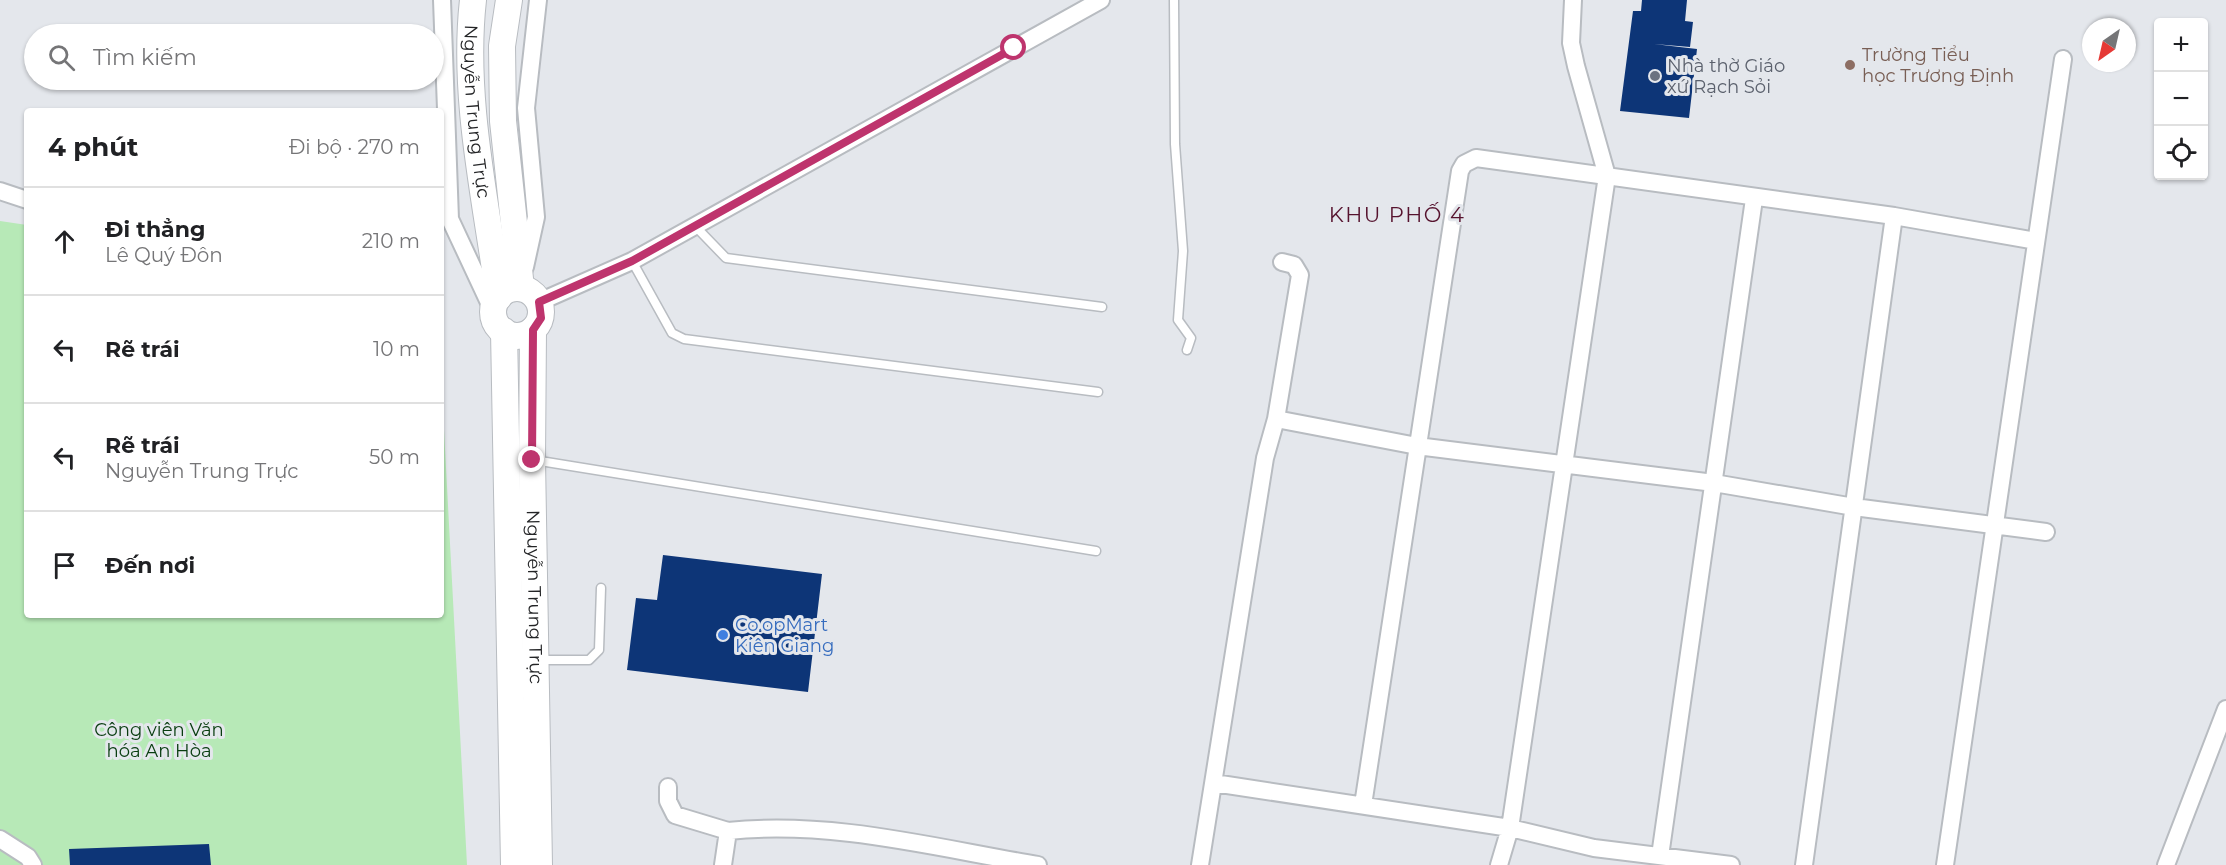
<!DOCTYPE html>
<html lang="vi">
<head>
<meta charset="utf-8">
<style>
  body { margin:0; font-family:Montserrat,sans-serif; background:#f2f2f2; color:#202124 }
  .controls { position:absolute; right:18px; top:18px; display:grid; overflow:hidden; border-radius:6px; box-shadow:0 2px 4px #0004 }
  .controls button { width:54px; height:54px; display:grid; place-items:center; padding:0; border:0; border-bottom:2px solid #e0e0e0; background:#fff; color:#202124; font:30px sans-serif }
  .compass { position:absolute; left:2082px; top:18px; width:54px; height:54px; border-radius:50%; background:#fff; box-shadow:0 2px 4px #0004; rotate:214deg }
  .stop { position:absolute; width:18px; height:18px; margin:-14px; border:4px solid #be346d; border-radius:50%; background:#fff }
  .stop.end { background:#be346d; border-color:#fff; box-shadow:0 2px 6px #0008 }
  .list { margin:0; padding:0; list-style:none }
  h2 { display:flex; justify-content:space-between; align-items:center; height:78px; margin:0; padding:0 24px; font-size:26px }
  h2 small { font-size:20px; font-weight:400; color:#757577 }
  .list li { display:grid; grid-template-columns:39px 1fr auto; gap:18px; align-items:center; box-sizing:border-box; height:108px; padding:0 24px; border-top:2px solid #e0e0e0 }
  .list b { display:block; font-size:22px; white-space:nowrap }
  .list p { margin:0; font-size:20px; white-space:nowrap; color:#757577 }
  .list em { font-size:20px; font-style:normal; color:#757577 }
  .icon { flex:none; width:33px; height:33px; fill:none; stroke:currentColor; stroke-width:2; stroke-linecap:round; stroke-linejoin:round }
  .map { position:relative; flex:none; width:2226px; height:865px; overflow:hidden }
  .search { position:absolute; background:#fff; box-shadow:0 2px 4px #0004; left:24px; top:24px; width:420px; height:66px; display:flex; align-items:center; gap:15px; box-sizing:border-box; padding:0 21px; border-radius:33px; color:#757577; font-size:22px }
  .panel { position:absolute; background:#fff; box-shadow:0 2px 4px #0004; left:24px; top:108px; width:420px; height:510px; border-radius:6px }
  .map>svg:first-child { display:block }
  .green { fill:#b7e9b7 }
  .building { fill:#0d3577 }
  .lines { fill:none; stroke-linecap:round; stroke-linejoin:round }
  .lane-casing { stroke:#b8bcc1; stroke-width:11 }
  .street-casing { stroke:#b8bcc1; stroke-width:20 }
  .primary-casing { stroke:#b8bcc1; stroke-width:28 }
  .lane { stroke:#fff; stroke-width:8 }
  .street { stroke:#fff; stroke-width:16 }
  .primary { stroke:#fff; stroke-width:26 }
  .route { stroke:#be346d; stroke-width:8 }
  .education-dot { fill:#8d6e63; stroke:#e4e7ec; stroke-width:2 }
  .worship-dot { fill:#6b7280; stroke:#e4e7ec; stroke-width:2 }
  .shop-dot { fill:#3f7fe0; stroke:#e4e7ec; stroke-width:2 }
  .labels { text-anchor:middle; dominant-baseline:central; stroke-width:6; stroke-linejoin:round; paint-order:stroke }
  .education-label { font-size:18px; fill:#785e54; stroke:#e4e7ec; text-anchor:start }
  .worship-label { font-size:18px; fill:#5b616d; stroke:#e4e7ec; text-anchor:start }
  .street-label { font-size:18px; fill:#232426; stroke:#e4e7ec }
  .shop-label { font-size:18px; fill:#366cbe; stroke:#e4e7ec; text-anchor:start }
  .park-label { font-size:18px; fill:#083d0f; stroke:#e4e7ec }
  .quarter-label { font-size:21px; letter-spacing:1.5px; fill:#56132e; stroke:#e4e7ec }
</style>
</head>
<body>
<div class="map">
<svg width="2226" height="865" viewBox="0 0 2226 865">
  <rect width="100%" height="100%" fill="#e4e7ec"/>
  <path class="green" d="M0,221L27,225V615H441V373L467,865H0Z"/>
  <path class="building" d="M1642,0H1687L1685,21L1693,22L1690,47L1654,44L1697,49L1689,118L1620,111L1633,11H1641Z
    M663,555L822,574L808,692L627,670L636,598L657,600Z
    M209,844L211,865H70L69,849Z"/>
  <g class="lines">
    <g class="lane-casing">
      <path id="lane" d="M1174,0L1175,144L1183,251L1178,320L1191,338L1187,350
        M695,226L726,258L1102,307
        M632,261L672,333L684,339L1098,392
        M534,460L1096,551
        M537,660H589L599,650L601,588"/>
    </g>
    <g class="street-casing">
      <path id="street" d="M442,0L450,219L493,311
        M0,191L27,200
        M525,267L536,217L526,108L538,0
        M539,302L632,261L1101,0
        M1276,419L1417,446L1714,483L1854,507L2046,532
        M1214,783L1510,828L1594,848L1731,865
        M668,787V801L675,815L728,831
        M1363,805L1460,171L1464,164L1476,158L1894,216L2036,241
        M0,839L28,857L33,865
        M1660,856L1754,199
        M723,865L728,831C832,820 936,848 1038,865
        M1200,865L1265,458L1276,419L1300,275L1294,265L1282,262
        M1499,865L1510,828L1607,176L1576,66L1571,43L1573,0
        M1804,865L1894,216
        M1945,865L2063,59
        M2166,865L2226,709"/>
    </g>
    <g class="primary-casing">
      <g id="primary">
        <path id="s1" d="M473,0C462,98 486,200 499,297"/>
        <path d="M509,0L502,46L503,121L521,288"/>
        <circle cx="517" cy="312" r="24"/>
        <path id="s2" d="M533,330L532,460L539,865"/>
        <path d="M504,331L514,865"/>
      </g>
    </g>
    <use href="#lane" class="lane"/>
    <use href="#street" class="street"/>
    <use href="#primary" class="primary"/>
  </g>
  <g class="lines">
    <path class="route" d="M532,460L533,330L541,318L539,302L632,261L1014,48"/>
  </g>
  <circle class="education-dot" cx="1850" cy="65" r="6"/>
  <circle class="worship-dot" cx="1655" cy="76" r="6"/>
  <circle class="shop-dot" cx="723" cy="635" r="6"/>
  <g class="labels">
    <g class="education-label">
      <text x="1862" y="55">Trường Tiểu<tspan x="1862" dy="21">học Trương Định</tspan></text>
    </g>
    <g class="worship-label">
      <text x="1667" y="66">Nhà thờ Giáo<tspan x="1667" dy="21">xứ Rạch Sỏi</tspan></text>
    </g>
    <g class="street-label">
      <text stroke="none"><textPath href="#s1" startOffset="112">Nguyễn Trung Trực</textPath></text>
      <text stroke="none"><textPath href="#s2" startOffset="267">Nguyễn Trung Trực</textPath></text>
    </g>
    <g class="shop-label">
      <text x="735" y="625">Co.opMart<tspan x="735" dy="21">Kiên Giang</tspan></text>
    </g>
    <g class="park-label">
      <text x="159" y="730">Công viên Văn<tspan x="159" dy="21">hóa An Hòa</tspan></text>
    </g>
    <g class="quarter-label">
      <text x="1397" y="214">KHU PHỐ 4</text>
    </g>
  </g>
</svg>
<div class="controls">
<button>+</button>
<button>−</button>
<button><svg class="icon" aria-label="locate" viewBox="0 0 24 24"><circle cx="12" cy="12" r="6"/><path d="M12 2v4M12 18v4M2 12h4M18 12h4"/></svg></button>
</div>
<svg class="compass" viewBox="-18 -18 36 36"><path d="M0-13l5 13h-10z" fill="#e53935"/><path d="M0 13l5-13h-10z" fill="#757577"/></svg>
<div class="stop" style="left:1014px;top:48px"></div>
<div class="stop end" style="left:532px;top:460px"></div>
<div class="search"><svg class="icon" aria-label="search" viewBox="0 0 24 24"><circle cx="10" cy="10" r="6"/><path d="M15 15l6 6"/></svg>Tìm kiếm</div>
<section class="panel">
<h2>4 phút<small>Đi bộ · 270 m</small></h2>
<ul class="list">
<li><svg class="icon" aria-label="ahead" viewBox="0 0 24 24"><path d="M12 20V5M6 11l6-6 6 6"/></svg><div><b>Đi thẳng</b><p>Lê Quý Đôn</p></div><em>210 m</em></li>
<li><svg class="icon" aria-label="left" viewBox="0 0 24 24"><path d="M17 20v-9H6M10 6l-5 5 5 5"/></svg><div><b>Rẽ trái</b></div><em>10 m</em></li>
<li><svg class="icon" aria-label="left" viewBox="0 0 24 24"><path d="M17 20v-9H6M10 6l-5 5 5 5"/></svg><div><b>Rẽ trái</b><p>Nguyễn Trung Trực</p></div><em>50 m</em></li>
<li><svg class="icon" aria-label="arrive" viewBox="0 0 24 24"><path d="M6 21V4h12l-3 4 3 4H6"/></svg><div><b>Đến nơi</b></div></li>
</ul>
</section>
</div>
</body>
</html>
